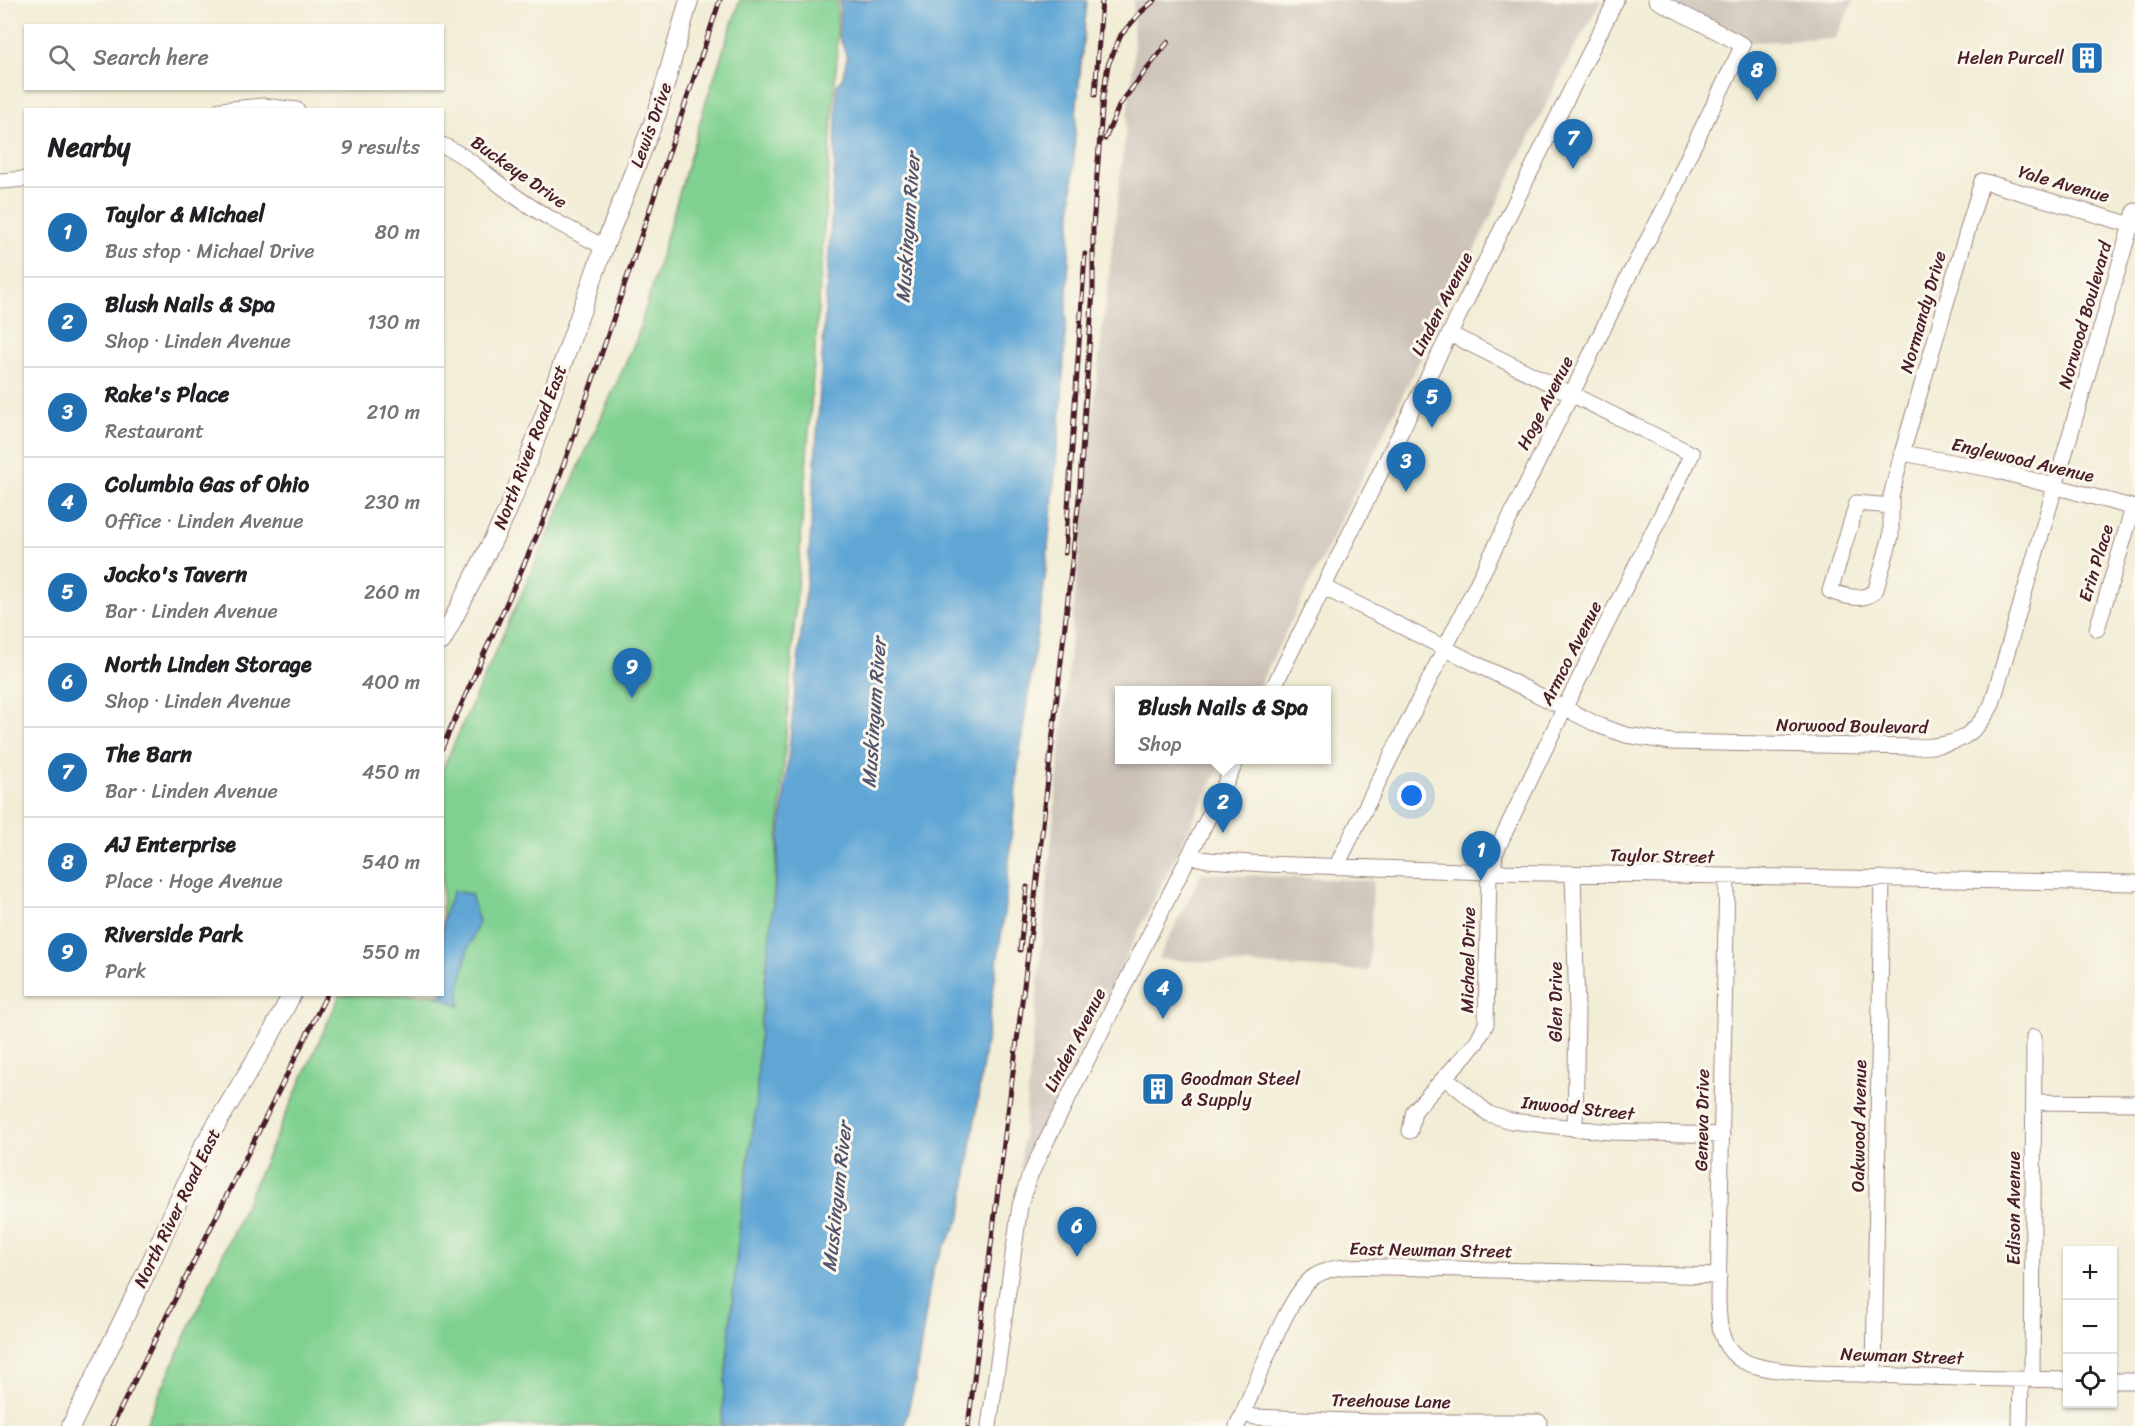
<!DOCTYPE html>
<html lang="en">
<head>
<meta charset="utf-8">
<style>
  body { margin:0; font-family:Sriracha,sans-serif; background:#f2f2f2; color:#202124 }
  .controls { position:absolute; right:18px; bottom:18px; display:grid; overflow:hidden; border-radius:0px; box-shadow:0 2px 4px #0004 }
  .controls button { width:54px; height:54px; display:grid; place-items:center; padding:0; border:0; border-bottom:2px solid #e0e0e0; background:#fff; color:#202124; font:30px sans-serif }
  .you { position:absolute; left:1412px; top:796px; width:21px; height:21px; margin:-15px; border:4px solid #fff; border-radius:50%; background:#1a73e8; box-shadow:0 0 0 9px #1a73e833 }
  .badge { display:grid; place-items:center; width:39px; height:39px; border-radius:50%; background:#1f6fb2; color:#fff; font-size:20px; font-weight:700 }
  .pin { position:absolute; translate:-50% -50px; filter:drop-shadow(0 2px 3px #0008) }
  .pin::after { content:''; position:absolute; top:32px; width:21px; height:18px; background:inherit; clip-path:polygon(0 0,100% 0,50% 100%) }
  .popup { position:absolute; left:1115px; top:686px; width:216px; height:78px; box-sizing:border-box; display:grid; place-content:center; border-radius:0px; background:#fff; filter:drop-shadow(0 2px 4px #0005); font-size:20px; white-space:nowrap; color:#757577 }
  .popup b { font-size:22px; color:#202124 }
  .popup::after { content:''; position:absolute; left:50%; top:100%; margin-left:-12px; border:12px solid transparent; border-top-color:#fff }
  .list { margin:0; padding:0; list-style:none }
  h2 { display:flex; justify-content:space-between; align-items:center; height:78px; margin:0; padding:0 24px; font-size:26px }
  h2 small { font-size:20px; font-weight:400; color:#757577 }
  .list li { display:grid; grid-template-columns:39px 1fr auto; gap:18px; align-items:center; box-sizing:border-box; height:90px; padding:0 24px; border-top:2px solid #e0e0e0 }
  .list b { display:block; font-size:22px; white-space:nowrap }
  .list p { margin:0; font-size:20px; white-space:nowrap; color:#757577 }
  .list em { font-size:20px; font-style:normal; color:#757577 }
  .icon { flex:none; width:33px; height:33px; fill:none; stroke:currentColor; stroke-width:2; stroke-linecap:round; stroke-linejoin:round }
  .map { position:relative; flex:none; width:2135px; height:1426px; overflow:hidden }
  .search { position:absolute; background:#fff; box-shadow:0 2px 4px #0004; left:24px; top:24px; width:420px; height:66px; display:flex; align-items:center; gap:15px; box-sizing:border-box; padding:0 21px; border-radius:0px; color:#757577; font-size:22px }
  .panel { position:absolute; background:#fff; box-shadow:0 2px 4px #0004; left:24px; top:108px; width:420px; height:888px; border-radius:0px }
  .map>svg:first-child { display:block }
  .industrial { fill:#ccc2b8 }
  .green { fill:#80d191; stroke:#65785e; stroke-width:1.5 }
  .water { fill:#5ea6d5; stroke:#546280; stroke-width:1.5 }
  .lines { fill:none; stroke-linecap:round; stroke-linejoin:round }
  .minor-casing { stroke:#9e8680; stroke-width:17 }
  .major-casing { stroke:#9e8680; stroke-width:20 }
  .minor { stroke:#fff; stroke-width:15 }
  .major { stroke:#fff; stroke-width:18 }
  .rail-casing { stroke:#4a1f2b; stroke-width:5 }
  .rail { stroke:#fbf7ec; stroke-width:3; stroke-dasharray:9; stroke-linecap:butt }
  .labels { text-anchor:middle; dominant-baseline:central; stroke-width:6; stroke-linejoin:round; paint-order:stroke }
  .poi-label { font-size:18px; fill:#4a1f2b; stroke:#fbf7ec; text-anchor:end }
  .street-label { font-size:18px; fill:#4a1f2b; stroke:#fbf7ec }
  .water-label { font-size:20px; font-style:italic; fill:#52556f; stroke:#fbf7ec }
</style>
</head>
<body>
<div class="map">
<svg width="2135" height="1426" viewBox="0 0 2135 1426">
  <rect width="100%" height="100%" fill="#fbf7ec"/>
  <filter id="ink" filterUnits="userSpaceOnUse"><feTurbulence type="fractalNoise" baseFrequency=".0167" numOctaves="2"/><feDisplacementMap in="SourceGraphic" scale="12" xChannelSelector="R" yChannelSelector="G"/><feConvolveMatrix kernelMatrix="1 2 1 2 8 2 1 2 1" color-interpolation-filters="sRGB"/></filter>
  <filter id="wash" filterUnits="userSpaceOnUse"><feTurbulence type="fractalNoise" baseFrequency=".008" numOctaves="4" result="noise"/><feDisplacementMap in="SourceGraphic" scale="24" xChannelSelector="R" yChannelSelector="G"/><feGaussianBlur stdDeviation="1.35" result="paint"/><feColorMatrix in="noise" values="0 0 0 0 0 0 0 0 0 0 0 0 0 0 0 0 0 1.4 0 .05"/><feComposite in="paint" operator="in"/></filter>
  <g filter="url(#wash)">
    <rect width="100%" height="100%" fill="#f2edd6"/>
    <path class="industrial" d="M1133,0H1602L1570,56L1257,690H1120V760H1223L1020,1171L1091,429L1134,58Z
      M1667,0H1854L1835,39L1752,42Z
      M1202,873L1373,881L1369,971L1158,959Z"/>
    <path class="green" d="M740,0H837V56L777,855L756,1106L739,1230L721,1426H145L340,995L442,994L443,768L637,338L706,102Z"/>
    <path class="water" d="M840,0H1087L1076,115L1062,399L1045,579L1018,766L1004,915L961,1217L933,1267L915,1382L904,1426H721L739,1230L756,1106L759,1039L809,557L835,161L837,86L843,77L847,57L839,36Z
      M453,891L471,894L479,922L468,949L460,986V1006L435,995L442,994L443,919Z"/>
  </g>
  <g filter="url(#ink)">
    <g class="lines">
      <g class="minor-casing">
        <path id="minor" d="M220,110L263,106L297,110
          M442,145C470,157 490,179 515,196C543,216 573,231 604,247
          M0,181L26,179
          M1450,334L1692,454L1564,709L1504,834L1495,854L1493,872
          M1902,453L1995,470L2135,508
          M1891,506V536L1876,589C1867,603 1843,596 1830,591L1857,503L1891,506V496L1902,453L1982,181L2135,226
          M1323,587L1600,726L1626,735L1671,742L1912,747C1952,747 1973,740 1992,704L2135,211
          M2097,629L2133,508
          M1272,690L1616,0
          M1189,856L1208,860L1265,864L1489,872L2135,883
          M1336,867L1577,383L1627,279L1670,198L1688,157L1743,45L1656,0
          M1573,874L1577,1010L1575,1129
          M1727,877L1718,1299C1719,1321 1718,1342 1737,1357C1759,1375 1828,1373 1858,1374C1928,1378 1998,1379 2068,1380
          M1445,1077L1489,1114L1511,1121L1610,1132L1722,1135
          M2035,1102L2135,1103
          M1410,1131L1414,1111L1476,1043L1486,1024L1489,872
          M1874,1375L1882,878
          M2032,1380L2034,1037
          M2112,1381H2135
          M1243,1414L1255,1417L1371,1422H1539
          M989,1426L1020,1206L1028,1180L1040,1154L1237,760
          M1237,1426C1254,1393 1287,1292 1315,1276C1336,1263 1364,1267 1388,1267L1719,1276
          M2020,1426L2021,1380"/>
      </g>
      <g class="major-casing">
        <path id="major" d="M442,641L507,512L529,458L604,247L657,113L689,0
          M71,1426L147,1271L202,1148L269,1038L292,994"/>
      </g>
      <use href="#minor" class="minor"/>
      <use href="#major" class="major"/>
      <g class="rail-casing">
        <path id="rail" d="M1095,95L1102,0
          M1105,139L1120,104L1168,42
          M1065,553L1085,254
          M442,748L542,524L574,436L720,0
          M1020,950L1027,887
          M112,1426L327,994
          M968,1426L1033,915L1079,498L1093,289V227L1103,96L1108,65L1121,35L1139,14L1155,0"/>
      </g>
      <use href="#rail" class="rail"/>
    </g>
  </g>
  <defs>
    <g id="building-square" transform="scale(1.725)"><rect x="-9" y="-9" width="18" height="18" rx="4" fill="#1f6fb2" stroke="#fbf7ec"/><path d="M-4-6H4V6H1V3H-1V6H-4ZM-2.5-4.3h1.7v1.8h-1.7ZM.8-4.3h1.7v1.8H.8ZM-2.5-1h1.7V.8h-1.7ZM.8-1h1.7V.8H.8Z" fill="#fff"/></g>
  </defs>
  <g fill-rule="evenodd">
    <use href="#building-square" x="2087" y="58"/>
    <use href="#building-square" x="1158" y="1089"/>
  </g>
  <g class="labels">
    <g class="poi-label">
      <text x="2064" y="58">Helen Purcell</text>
      <text x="1181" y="1079" text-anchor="start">Goodman Steel<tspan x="1181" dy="21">&amp; Supply</tspan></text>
    </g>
    <g class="street-label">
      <text transform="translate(651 125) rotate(-70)">Lewis Drive</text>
      <text transform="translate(519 172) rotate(35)">Buckeye Drive</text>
      <text transform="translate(2064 184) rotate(16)">Yale Avenue</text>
      <text transform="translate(1442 304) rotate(-63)">Linden Avenue</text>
      <text transform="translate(1923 312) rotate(-74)">Normandy Drive</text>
      <text transform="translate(2085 315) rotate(-74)">Norwood Boulevard</text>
      <text transform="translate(1545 403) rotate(-63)">Hoge Avenue</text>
      <text transform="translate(530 447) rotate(-69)">North River Road East</text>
      <text transform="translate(2023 460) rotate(13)">Englewood Avenue</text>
      <text transform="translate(2096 563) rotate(-73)">Erin Place</text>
      <text transform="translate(1571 653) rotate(-63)">Armco Avenue</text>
      <text transform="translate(1852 726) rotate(1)">Norwood Boulevard</text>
      <text transform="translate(1662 856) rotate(1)">Taylor Street</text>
      <text transform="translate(1468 960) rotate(-89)">Michael Drive</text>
      <text transform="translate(1556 1002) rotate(-90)">Glen Drive</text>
      <text transform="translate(1075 1040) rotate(-63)">Linden Avenue</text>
      <text transform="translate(1578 1108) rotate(6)">Inwood Street</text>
      <text transform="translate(1702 1120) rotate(-89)">Geneva Drive</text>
      <text transform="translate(1859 1126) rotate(-89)">Oakwood Avenue</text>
      <text transform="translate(177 1208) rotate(-64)">North River Road East</text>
      <text transform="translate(2014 1208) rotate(-90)">Edison Avenue</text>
      <text transform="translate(1431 1250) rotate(1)">East Newman Street</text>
      <text transform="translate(1902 1356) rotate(2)">Newman Street</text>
      <text transform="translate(1391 1401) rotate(1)">Treehouse Lane</text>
    </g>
    <g class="water-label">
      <text transform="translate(908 228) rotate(-86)">Muskingum River</text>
      <text transform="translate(874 713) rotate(-86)">Muskingum River</text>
      <text transform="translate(837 1197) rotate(-84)">Muskingum River</text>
    </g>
  </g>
</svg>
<div class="controls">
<button>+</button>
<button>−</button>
<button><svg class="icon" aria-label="locate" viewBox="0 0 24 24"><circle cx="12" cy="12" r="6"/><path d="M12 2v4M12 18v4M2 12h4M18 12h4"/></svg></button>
</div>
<div class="you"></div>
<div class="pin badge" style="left:1481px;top:881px">1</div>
<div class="pin badge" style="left:1223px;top:833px">2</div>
<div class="popup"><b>Blush Nails &amp; Spa</b>Shop</div>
<div class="pin badge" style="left:1406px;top:492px">3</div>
<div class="pin badge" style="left:1163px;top:1019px">4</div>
<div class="pin badge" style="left:1432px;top:428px">5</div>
<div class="pin badge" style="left:1077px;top:1257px">6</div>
<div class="pin badge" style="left:1573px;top:169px">7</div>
<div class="pin badge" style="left:1757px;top:101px">8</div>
<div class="pin badge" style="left:632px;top:698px">9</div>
<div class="search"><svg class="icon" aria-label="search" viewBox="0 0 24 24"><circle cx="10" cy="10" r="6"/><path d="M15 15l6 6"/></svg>Search here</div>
<section class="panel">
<h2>Nearby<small>9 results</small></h2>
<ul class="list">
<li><span class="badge">1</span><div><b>Taylor &amp; Michael</b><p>Bus stop · Michael Drive</p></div><em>80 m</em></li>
<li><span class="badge">2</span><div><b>Blush Nails &amp; Spa</b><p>Shop · Linden Avenue</p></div><em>130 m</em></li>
<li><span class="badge">3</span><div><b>Rake's Place</b><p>Restaurant</p></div><em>210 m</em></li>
<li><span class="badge">4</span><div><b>Columbia Gas of Ohio</b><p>Office · Linden Avenue</p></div><em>230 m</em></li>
<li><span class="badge">5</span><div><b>Jocko's Tavern</b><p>Bar · Linden Avenue</p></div><em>260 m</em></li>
<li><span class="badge">6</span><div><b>North Linden Storage</b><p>Shop · Linden Avenue</p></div><em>400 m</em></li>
<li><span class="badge">7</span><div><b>The Barn</b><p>Bar · Linden Avenue</p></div><em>450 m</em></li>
<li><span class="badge">8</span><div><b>AJ Enterprise</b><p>Place · Hoge Avenue</p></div><em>540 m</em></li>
<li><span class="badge">9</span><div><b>Riverside Park</b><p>Park</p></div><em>550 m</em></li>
</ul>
</section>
</div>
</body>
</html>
